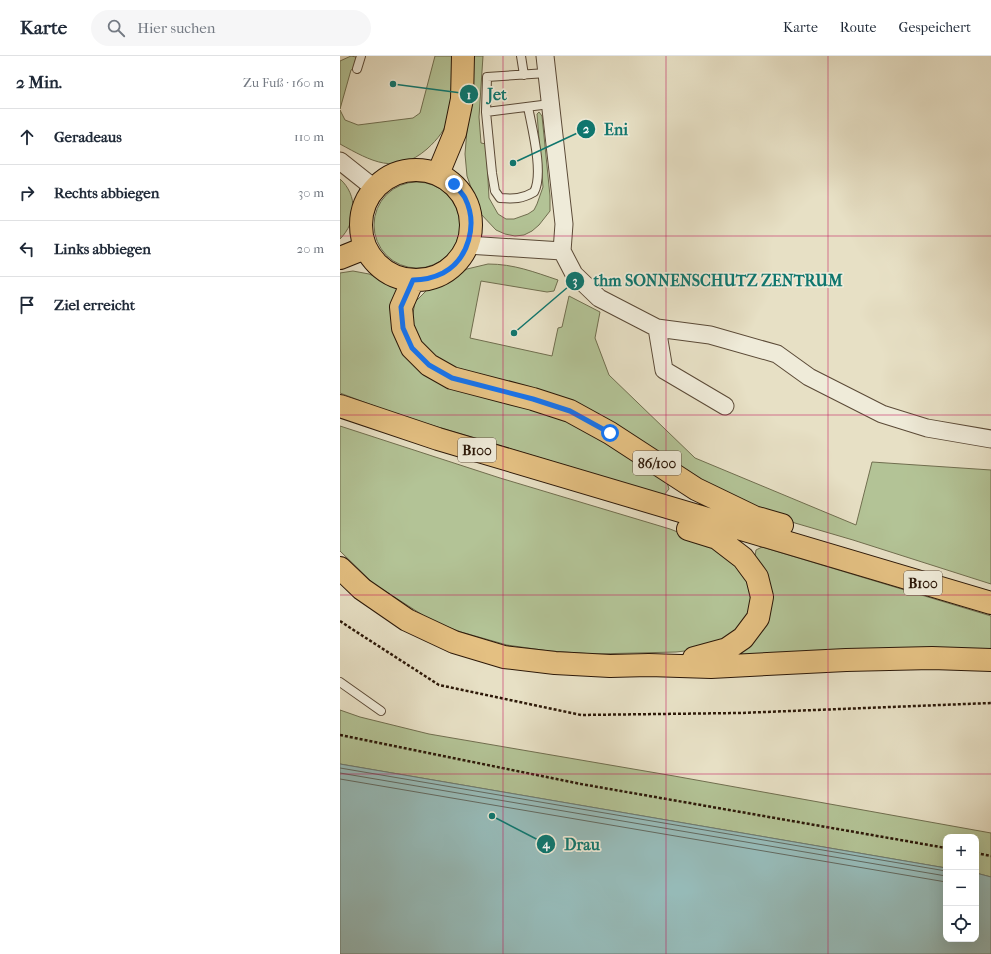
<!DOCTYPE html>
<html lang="de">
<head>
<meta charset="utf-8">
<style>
  body { margin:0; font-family:"IM FELL French Canon",serif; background:#f6f6f7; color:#1f2937 }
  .controls { position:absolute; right:12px; bottom:12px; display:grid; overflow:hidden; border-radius:8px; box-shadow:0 4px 16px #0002 }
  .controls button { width:36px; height:36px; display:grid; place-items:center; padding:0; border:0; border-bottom:1px solid #e0e1e3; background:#fff; color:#1f2937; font:20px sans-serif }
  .stop { position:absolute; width:12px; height:12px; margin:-9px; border:3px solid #1a73e8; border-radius:50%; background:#fff }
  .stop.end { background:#1a73e8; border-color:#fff; box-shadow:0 1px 4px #0008 }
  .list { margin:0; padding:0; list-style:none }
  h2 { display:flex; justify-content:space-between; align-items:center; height:52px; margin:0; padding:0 16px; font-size:17px }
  h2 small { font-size:13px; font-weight:400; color:#747a83 }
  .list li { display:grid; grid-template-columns:26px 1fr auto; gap:12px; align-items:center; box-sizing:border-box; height:56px; padding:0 16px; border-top:1px solid #e0e1e3 }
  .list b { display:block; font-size:15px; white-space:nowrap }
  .list em { font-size:13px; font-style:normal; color:#747a83 }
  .icon { flex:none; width:22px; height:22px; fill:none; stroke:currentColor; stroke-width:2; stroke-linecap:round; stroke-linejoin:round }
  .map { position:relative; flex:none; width:651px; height:898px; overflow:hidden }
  header { display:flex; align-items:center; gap:24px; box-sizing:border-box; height:56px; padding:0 20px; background:#fff; border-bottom:1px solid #e0e1e3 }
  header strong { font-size:19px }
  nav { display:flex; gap:22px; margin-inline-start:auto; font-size:14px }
  .search { width:280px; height:36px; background:#f6f6f7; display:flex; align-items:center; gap:10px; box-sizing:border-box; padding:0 14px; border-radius:22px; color:#747a83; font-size:15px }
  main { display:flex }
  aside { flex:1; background:#fff }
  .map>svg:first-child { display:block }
  .green { fill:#b3c396; stroke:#706e4f }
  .water { fill:#97bcba; stroke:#6c7a73 }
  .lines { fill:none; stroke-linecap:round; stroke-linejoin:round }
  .shore { stroke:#626a61; stroke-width:1 }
  .lane-casing { stroke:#5b4a37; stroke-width:10 }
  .street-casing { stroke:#5b4a37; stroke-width:19 }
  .primary-casing { stroke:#2c1808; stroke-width:24 }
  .path { stroke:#2c1808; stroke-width:2.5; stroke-dasharray:3 2; stroke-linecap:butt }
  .lane { stroke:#efebd9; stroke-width:8 }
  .street { stroke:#efebd9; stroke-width:17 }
  .primary { stroke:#e4c082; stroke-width:22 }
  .route { stroke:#1a73e8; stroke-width:5 }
  .grid { fill:none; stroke:#c2185b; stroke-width:1; stroke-opacity:0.55 }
  .labels { text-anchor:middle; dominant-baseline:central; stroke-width:3.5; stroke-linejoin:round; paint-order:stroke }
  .shield { fill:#efebd9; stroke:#665747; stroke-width:1 }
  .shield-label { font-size:14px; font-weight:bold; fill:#2c1808 }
  .leader { fill:none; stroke:#0f766e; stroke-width:1.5 }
  .callout-dot { fill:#0f766e; stroke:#efebd9; stroke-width:1.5 }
  .mark-label { font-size:12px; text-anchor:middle; font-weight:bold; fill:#fff }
  .callout-label { font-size:16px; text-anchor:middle; font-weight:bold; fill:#0f766e; stroke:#efebd9; stroke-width:3.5; stroke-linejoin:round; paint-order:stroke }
</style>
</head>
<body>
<header>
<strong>Karte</strong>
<div class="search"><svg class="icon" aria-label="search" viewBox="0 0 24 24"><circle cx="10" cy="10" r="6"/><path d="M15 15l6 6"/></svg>Hier suchen</div>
<nav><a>Karte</a><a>Route</a><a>Gespeichert</a></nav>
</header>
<main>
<aside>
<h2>2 Min.<small>Zu Fuß · 160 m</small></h2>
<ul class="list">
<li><svg class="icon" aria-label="ahead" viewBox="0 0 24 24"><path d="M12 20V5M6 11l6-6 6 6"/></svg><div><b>Geradeaus</b></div><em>110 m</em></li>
<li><svg class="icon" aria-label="right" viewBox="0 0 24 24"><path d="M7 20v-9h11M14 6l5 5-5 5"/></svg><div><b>Rechts abbiegen</b></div><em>30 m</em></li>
<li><svg class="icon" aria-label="left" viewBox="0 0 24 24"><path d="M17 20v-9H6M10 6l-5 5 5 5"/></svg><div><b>Links abbiegen</b></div><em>20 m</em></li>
<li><svg class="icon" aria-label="arrive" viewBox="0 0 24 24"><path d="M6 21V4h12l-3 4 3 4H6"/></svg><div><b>Ziel erreicht</b></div></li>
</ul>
</aside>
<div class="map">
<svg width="651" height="898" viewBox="0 0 651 898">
  <rect width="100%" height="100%" fill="#e7e0c5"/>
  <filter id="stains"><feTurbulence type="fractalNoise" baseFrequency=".005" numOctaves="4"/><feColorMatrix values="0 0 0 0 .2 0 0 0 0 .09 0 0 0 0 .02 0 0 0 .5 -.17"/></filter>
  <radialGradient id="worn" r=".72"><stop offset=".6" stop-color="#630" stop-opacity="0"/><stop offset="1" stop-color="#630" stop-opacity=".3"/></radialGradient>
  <path class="green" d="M11,0L16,1L14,12L11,14L0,53V5Z
    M95,0H114C113,19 115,40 110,58C106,73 98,83 87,93C56,120 31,105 0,88V54L5,64L18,69L73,62L80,57Z
    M133,0H143L139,61L141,87L146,88L149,142L158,158L166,163H174L188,158L194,154L197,148L203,131L197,58L199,56L202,60L210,140V155L199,169L192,175L184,179L175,180L165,178L156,174L140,157L127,120L125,98Z
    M0,123C18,139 17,166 0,183Z
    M34 169a43 43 0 1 1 86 0a43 43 0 1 1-86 0Z
    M148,208C174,208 194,216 218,224L214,235L207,236L141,225L130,282L212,300L218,272L222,271L229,240L260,256L255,282L269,319L355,402L516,469L532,406L651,414V528L513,484L455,467L416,454L366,430L275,371L121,319L80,291L71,269L75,246L87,234L112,223L127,213Z
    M13,215L29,218L60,232L64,293L158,340L253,374L327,426L329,433L324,439L61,360L0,337V217Z
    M0,370L160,422L330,473L376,491L396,506L407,523L411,545L407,560L396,577L371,592L336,596L254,598L209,595L167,589L121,576L92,565L34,528L0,495Z
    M422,491L651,560V598L399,599V596L411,587L415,500L416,494Z
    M0,654L20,661L89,678L334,720L651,777V821L636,817V781H606V812L0,708Z"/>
  <path class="water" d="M0,708L606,812V883H636V817L651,821V898H0Z"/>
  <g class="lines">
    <path class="shore" d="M0,712L606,815
      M0,717L606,820
      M0,723L606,826"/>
    <g class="lane-casing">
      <path id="lane" d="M181,0L184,19
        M17,13L21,0
        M207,17L147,21L146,56L210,48
        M146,56L152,117L155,135L160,142C174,143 182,143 194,136C204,118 192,72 188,51
        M0,626L41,655"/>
    </g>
    <g class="street-casing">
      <path id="street" d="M0,105L34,132
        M127,189L222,195L224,168L205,0
        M222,195L234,218L259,242L317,272L370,279L437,298L469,321L542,358L587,372L651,383
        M317,272L324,314L385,350"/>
    </g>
    <g class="primary-casing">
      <path id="primary" d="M21 169a55 55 0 1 1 110 0a55 55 0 1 1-110 0Z
        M98,118L115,77L122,43L123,0
        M0,202L25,192
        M73,224L61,251L63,272L72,292L89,309L112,322L193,343L230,355L270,377L356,433L414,461L442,469
        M0,350L98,383L651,547
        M348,473L377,482L403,502L417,521L422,541L418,562L403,582L387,593L354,602
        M0,512L22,533L67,564L114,586L164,601L215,607L270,610L309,609L371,611L506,604L592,602L651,604"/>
    </g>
    <path class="path" d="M0,565L12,573L99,629L241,659L400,657L651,647
      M0,679L241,728L606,792
      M636,797L651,800"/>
    <use href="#lane" class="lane"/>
    <use href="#street" class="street"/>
    <use href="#primary" class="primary"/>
  </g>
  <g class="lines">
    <path class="route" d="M114,128C117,132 122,137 125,142C138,168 129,203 103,217C93,222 83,224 73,224L61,251L63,272L72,292L89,309L112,322L193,343L230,355L270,377"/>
  </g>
  <path class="grid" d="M163,0V898M326,0V898M488,0V898M0,180H651M0,359H651M0,539H651M0,718H651"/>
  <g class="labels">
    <g class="shield">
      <rect x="118" y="382" width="38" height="24" rx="3"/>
      <rect x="293" y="395" width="48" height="24" rx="3"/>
      <rect x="564" y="515" width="38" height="24" rx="3"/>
    </g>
    <g class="shield-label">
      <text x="137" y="394">B100</text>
      <text x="317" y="407">86/100</text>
      <text x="583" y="527">B100</text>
    </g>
  </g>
  <path class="leader" d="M53 28L129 38M173 107L246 73M174 277L235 225M152 760L206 788"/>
  <g class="callout-dot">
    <circle cx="53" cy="28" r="4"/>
    <circle cx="173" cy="107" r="4"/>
    <circle cx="174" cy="277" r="4"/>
    <circle cx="152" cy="760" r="4"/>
    <circle cx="129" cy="38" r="10"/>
    <circle cx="246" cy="73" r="10"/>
    <circle cx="235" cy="225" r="10"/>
    <circle cx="206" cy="788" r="10"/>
  </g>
  <g class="mark-label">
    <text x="129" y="43">1</text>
    <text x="246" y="77">2</text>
    <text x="235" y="229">3</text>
    <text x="206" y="792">4</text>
  </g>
  <g class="callout-label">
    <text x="157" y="44">Jet</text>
    <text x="276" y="79">Eni</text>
    <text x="378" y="230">thm SONNENSCHUTZ ZENTRUM</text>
    <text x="242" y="794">Drau</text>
  </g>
  <rect width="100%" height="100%" filter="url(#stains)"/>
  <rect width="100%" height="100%" fill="url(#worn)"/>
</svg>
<div class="controls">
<button>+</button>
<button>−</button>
<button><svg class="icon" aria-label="locate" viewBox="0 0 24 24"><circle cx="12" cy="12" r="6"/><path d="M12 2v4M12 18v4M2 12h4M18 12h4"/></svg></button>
</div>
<div class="stop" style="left:270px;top:377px"></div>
<div class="stop end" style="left:114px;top:128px"></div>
</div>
</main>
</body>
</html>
